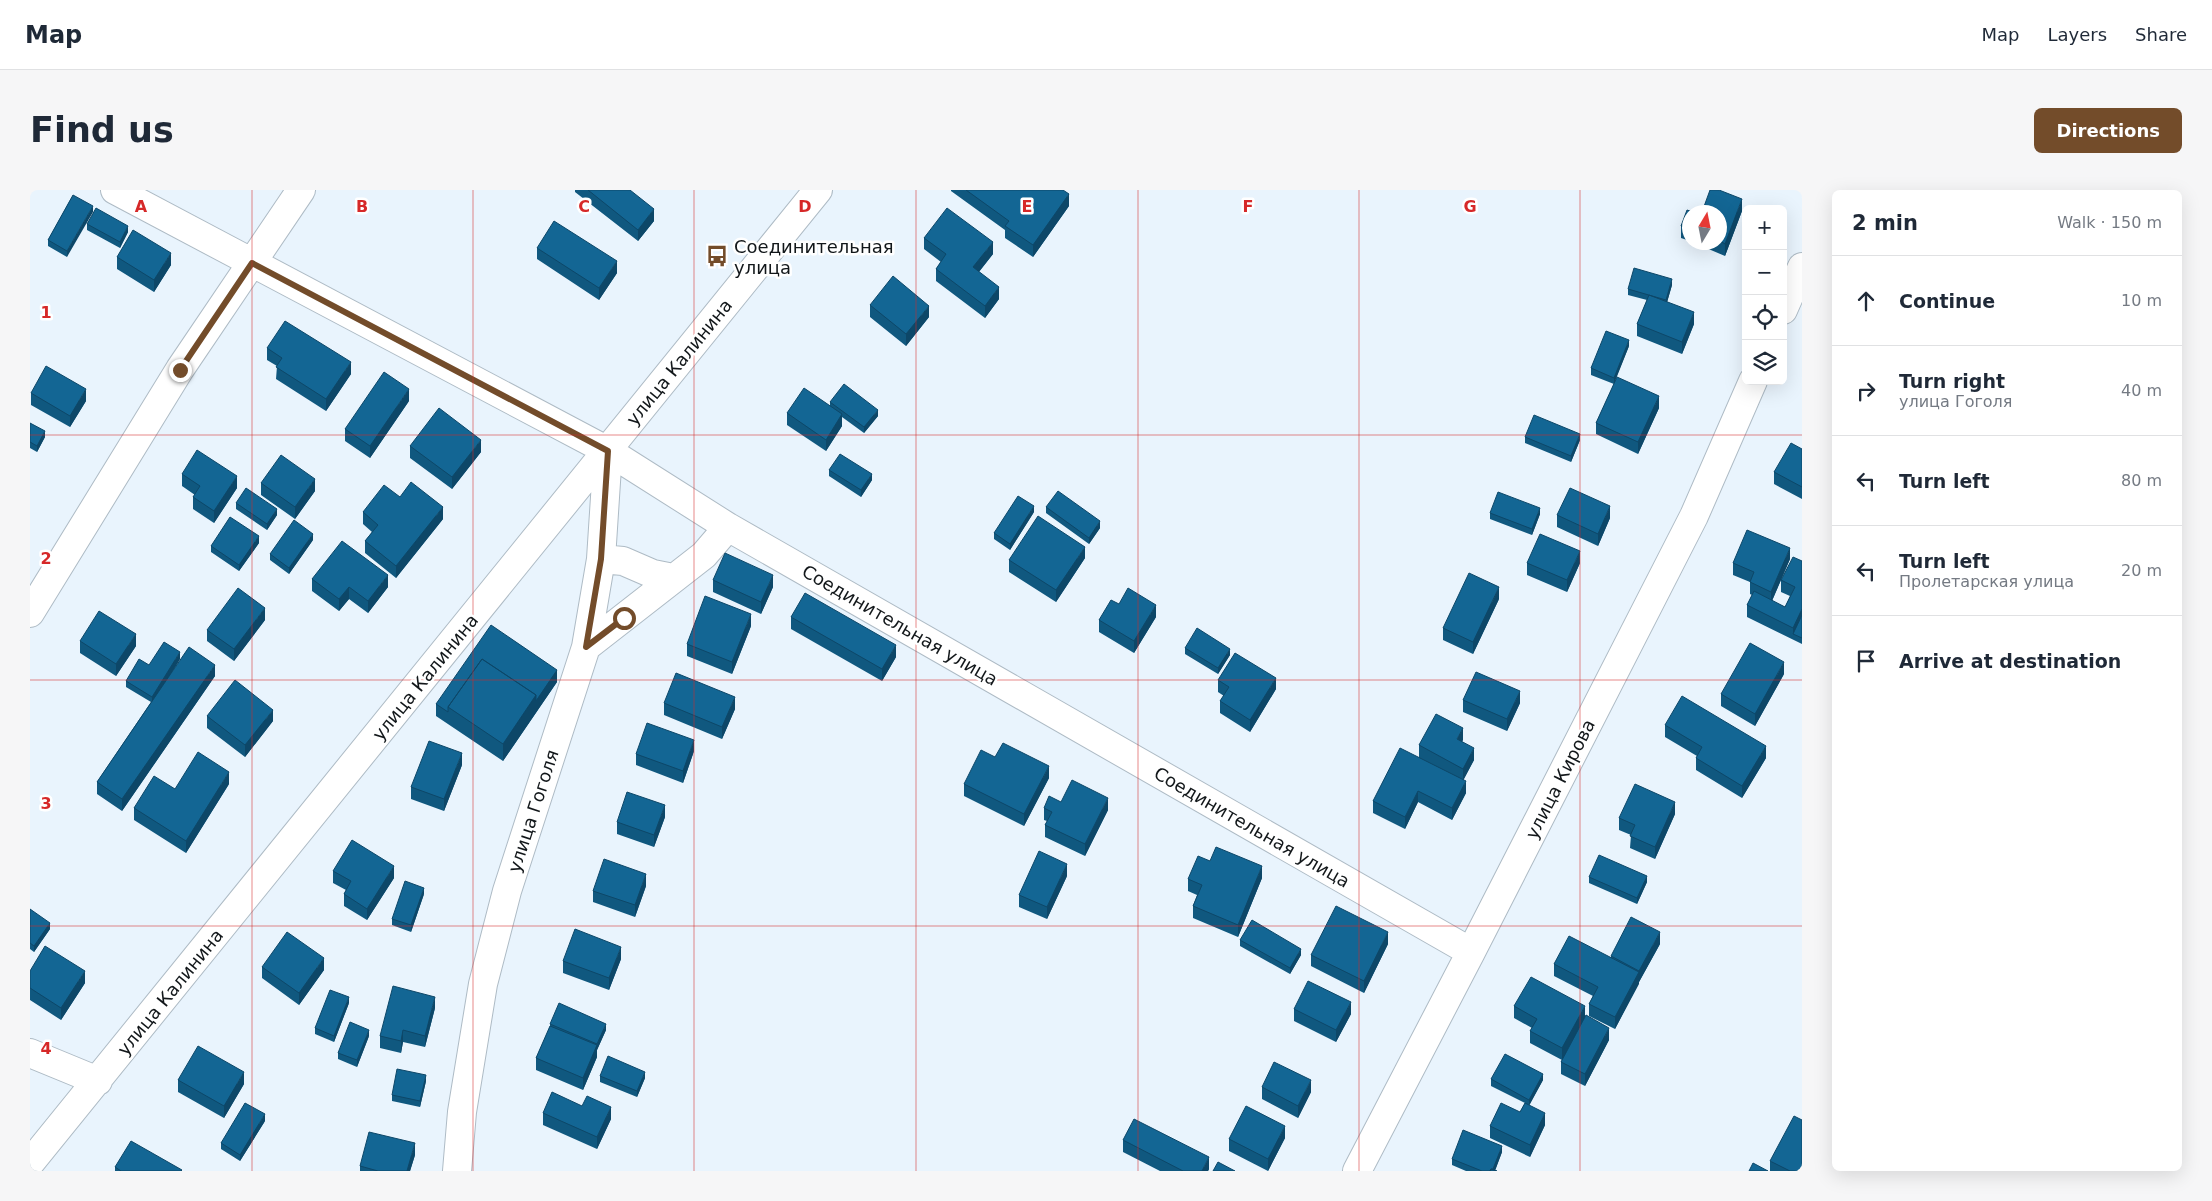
<!DOCTYPE html>
<html lang="en">
<head>
<meta charset="utf-8">
<style>
  body { margin:0; font-family:"DejaVu Sans",sans-serif; background:#f6f6f7; color:#1f2937 }
  .controls { position:absolute; right:15px; top:15px; display:grid; overflow:hidden; border-radius:8px; box-shadow:0 5px 20px #0002 }
  .controls button { width:45px; height:45px; display:grid; place-items:center; padding:0; border:0; border-bottom:1px solid #e0e1e3; background:#fff; color:#1f2937; font:25px sans-serif }
  .compass { position:absolute; left:1652px; top:15px; width:45px; height:45px; border-radius:50%; background:#fff; box-shadow:0 5px 20px #0002; rotate:10deg }
  .stop { position:absolute; width:15px; height:15px; margin:-11px; border:4px solid #734c2a; border-radius:50%; background:#fff }
  .stop.end { background:#734c2a; border-color:#fff; box-shadow:0 1px 5px #0008 }
  .list { margin:0; padding:0; list-style:none }
  h2 { display:flex; justify-content:space-between; align-items:center; height:65px; margin:0; padding:0 20px; font-size:21px }
  h2 small { font-size:16px; font-weight:400; color:#747a83 }
  .list li { display:grid; grid-template-columns:32px 1fr auto; gap:15px; align-items:center; box-sizing:border-box; height:90px; padding:0 20px; border-top:1px solid #e0e1e3 }
  .list b { display:block; font-size:19px; white-space:nowrap }
  .list p { margin:0; font-size:16px; white-space:nowrap; color:#747a83 }
  .list em { font-size:16px; font-style:normal; color:#747a83 }
  .icon { flex:none; width:28px; height:28px; fill:none; stroke:currentColor; stroke-width:2; stroke-linecap:round; stroke-linejoin:round }
  .map { position:relative; flex:none; width:1772px; height:981px; overflow:hidden; border-radius:8px }
  header { display:flex; align-items:center; gap:30px; box-sizing:border-box; height:70px; padding:0 25px; background:#fff; border-bottom:1px solid #e0e1e3 }
  header strong { font-size:24px }
  nav { display:flex; gap:28px; margin-inline-start:auto; font-size:18px }
  .intro { display:flex; align-items:center; justify-content:space-between; box-sizing:border-box; height:120px; padding:0 30px }
  h1 { margin:0; font-size:35px }
  .button { padding:12px 22px; border-radius:8px; background:#734c2a; color:#fff; font-size:18px; font-weight:700 }
  main { display:flex; gap:30px; padding:0 30px }
  aside { flex:1; background:#fff; border-radius:8px; box-shadow:0 5px 20px #0002 }
  .map>svg:first-child { display:block }
  .lines { fill:none; stroke-linecap:round; stroke-linejoin:round }
  .minor-casing { stroke:#aebbc5; stroke-width:30 }
  .minor { stroke:#fff; stroke-width:28 }
  .wall { fill:#10587f }
  .shaded-wall { fill:#0d4768 }
  .building { fill:#136694; stroke:#0d4768 }
  .route { stroke:#734c2a; stroke-width:6 }
  .grid { fill:none; stroke:#d62828; stroke-width:1; stroke-opacity:0.55 }
  .labels { text-anchor:middle; dominant-baseline:central; stroke-width:5; stroke-linejoin:round; paint-order:stroke }
  .poi-label { font-size:18px; fill:#12171a; stroke:#fff; text-anchor:start }
  .street-label { font-size:18px; fill:#12171a; stroke:#fff }
  .grid-label { font-size:16px; text-anchor:middle; font-weight:bold; fill:#d62828; stroke:#fff; stroke-width:5; stroke-linejoin:round; paint-order:stroke }
</style>
</head>
<body>
<header>
<strong>Map</strong>
<nav><a>Map</a><a>Layers</a><a>Share</a></nav>
</header>
<div class="intro"><h1>Find us</h1><a class="button">Directions</a></div>
<main>
<div class="map">
<svg width="1772" height="981" viewBox="0 0 1772 981">
  <rect width="100%" height="100%" fill="#e9f4fd"/>
  <g class="lines">
    <g class="minor-casing">
      <path id="minor" d="M85,0L578,261L698,337L1441,762
        M1753,120L1772,77
        M571,369L593,371L623,384L643,388
        M0,423L150,179L271,0
        M556,457L674,365L698,337
        M0,863L68,891
        M0,973L788,0
        M427,981L432,922L453,794L477,701L556,457L571,369L578,261
        M1327,981L1441,762L1664,326L1723,191"/>
    </g>
    <use href="#minor" class="minor"/>
  </g>
  <path class="wall" d="M545,0H600L624,31L608,51L545,2Z
    M921,0H1033L1039,16L1003,67L975,48V40L921,1Z
    M43,5L37,67L18,56V50Z
    M1712,21L1695,66L1662,52H1690V22Z
    M1660,22V51L1651,48V36Z
    M57,34L98,42L90,58L57,40Z
    M894,48L963,64L949,82L969,109L955,128L906,91V79L911,72L894,59Z
    M507,58L587,83L569,110L507,69Z
    M87,67L141,75L124,102L87,79Z
    M1642,95L1637,112L1664,134L1652,164L1607,146V134L1617,110L1598,105V99Z
    M840,115L899,127L876,156L840,127Z
    M1599,156L1585,190L1629,218L1608,264L1566,244V233L1584,194L1561,185V178Z
    M237,158L321,184L296,221L246,189L247,176L237,170Z
    M1,203L56,211L40,237L1,215Z
    M379,211L340,268L315,251V239Z
    M800,212L848,226L834,243L812,227V236L796,261L757,235V223L800,216Z
    M0,233L15,247L7,262L0,258Z
    M1495,247L1550,250L1541,272L1495,253Z
    M380,256L451,262L422,299L380,268Z
    M1772,259V309L1744,294V282Z
    M799,280L842,290L831,307L799,286Z
    M152,284L207,298L184,333L163,319V307L165,305L152,296Z
    M231,293L285,301L265,329L231,305Z
    M370,307L413,329L366,388L335,363V351L342,342L333,334V322Z
    M206,313L247,325L237,340L206,319Z
    M1016,317L1070,338L1059,354L1016,323Z
    M1004,322L980,360L964,349V343Z
    M1460,323L1510,324L1502,345L1460,329Z
    M1527,325L1580,328L1568,356L1527,337Z
    M283,350L259,384L240,370V364Z
    M229,353L209,381L181,362V356Z
    M1055,368L1026,412L979,382V370Z
    M1760,369L1742,411L1755,417L1760,406L1751,402V390L1772,371V454L1717,427V415L1722,405L1720,404V392L1703,385V373Z
    M1497,373H1550L1537,402L1497,385Z
    M282,389L358,397L338,423L319,409L309,421L282,401Z
    M683,390L743,397L731,424L683,402Z
    M1469,409L1443,464L1413,450V438Z
    M1089,414L1126,427L1104,463L1069,442V430Z
    M761,427L866,467L852,491L761,439Z
    M235,430L204,471L177,451V440Z
    M721,436L702,484L657,466V454Z
    M50,451L106,456L86,486L50,463Z
    M1155,458L1200,465L1188,484L1155,464Z
    M150,469L140,486H185L92,621L67,604V592L121,512L96,497V491L119,475Z
    M1754,484L1725,536L1691,516V504Z
    M1188,490L1246,499L1220,542L1190,523V511L1194,506L1188,502Z
    M527,492L473,571L406,526V514Z
    M1433,510L1490,513L1477,541L1433,522Z
    M634,513L705,519L692,549L634,525Z
    M177,526L243,531L215,567L177,538Z
    M1635,535L1736,568L1712,608L1666,580V568L1667,566L1635,547Z
    M1433,550L1432,551L1444,570L1433,590L1436,603L1422,630L1388,612L1375,639L1343,623V611L1389,567V555Z
    M664,561L653,593L606,575V564Z
    M432,575L414,621L381,609V597Z
    M1019,588L994,636L934,606V594Z
    M199,594L156,663L104,630V618Z
    M1031,612L1078,620L1055,666L1015,647V635L1017,631L1014,630V618Z
    M1645,624L1625,669L1600,658L1601,645L1589,640V628Z
    M635,627L624,657L587,644V632Z
    M1180,671L1232,688L1208,747L1163,728V716L1167,705L1158,701V689Z
    M303,681L364,688L337,730L314,716V704L316,700L303,693Z
    M1037,686L1017,729L989,717V705Z
    M1559,687L1617,692L1607,714L1559,693Z
    M616,696L605,727L563,712V701Z
    M394,704L381,742L362,735V729Z
    M0,719L20,739L4,762L0,759Z
    M1210,750L1271,765L1260,784L1210,756Z
    M1358,754L1334,803L1281,776V765Z
    M1630,754L1609,792L1585,839L1559,826V814L1563,806L1524,786V774L1581,767V766Z
    M591,769L579,800L533,783V771Z
    M232,777L294,780L269,815L232,788Z
    M0,781L55,793L31,830L0,810Z
    M319,813L304,852L285,844V838Z
    M1484,816L1555,826L1579,850L1555,896L1531,884V872L1532,870L1500,853V841L1502,838L1484,828Z
    M405,818L395,857L373,852L371,863L350,858V846Z
    M1264,819L1321,824L1306,852L1264,831Z
    M520,834L576,840L567,860V867L553,900L506,880V868L520,837Z
    M339,846L327,877L308,869V863Z
    M570,886L615,888L607,907L570,892Z
    M1461,889L1513,890L1499,915L1515,935L1500,967L1460,948V936L1490,922L1495,913L1461,896Z
    M148,890L214,894L194,928L148,902Z
    M396,891L390,917L362,911V905Z
    M1232,897L1281,902L1268,928L1232,909Z
    M552,916L581,929L567,959L513,935V923Z
    M235,931L210,971L191,959V953Z
    M1255,948L1238,981L1199,961V949Z
    M1093,950L1179,979L1178,981H1130L1093,962Z
    M1472,962L1465,980L1467,981H1436L1422,975V969Z
    M385,965L380,981H330V976Z
    M1740,971L1772,981H1740Z
    M85,977L152,981H85Z"/>
  <path class="shaded-wall" d="M1039,4V16L1003,67V55Z
    M1712,9V21L1695,66V54Z
    M63,16V22L37,67V61Z
    M624,19V31L608,51V40Z
    M98,36V42L90,58V52Z
    M963,52V64L943,89V77Z
    M141,63V75L124,102V90Z
    M587,71V83L569,110V98Z
    M1642,89V95L1636,116V110Z
    M969,97V109L955,128V116Z
    M899,116V127L876,156V144Z
    M1664,122V134L1652,164V152Z
    M1599,150V156L1584,194V188Z
    M321,172V184L296,221V209Z
    M56,199V211L40,237V226Z
    M379,199V211L340,268V256Z
    M1629,206V218L1608,264V252Z
    M848,220V226L834,243V237Z
    M812,224V236L796,261V250Z
    M15,241V247L7,262V256Z
    M1550,244V250L1541,272V266Z
    M451,250V262L422,299V287Z
    M842,284V290L831,307V300Z
    M207,286V298L184,333V321Z
    M285,289V301L265,329V317Z
    M1004,316V322L980,360V354Z
    M1580,316V328L1568,356V344Z
    M413,317V329L366,388V376Z
    M1510,318V324L1502,345V339Z
    M247,319V325L237,340V334Z
    M1070,331V338L1059,354V348Z
    M283,344V350L259,384V378Z
    M229,346V353L209,381V375Z
    M1055,357V368L1026,412V400Z
    M1760,358V369L1741,413V402Z
    M1550,361V373L1537,402V390Z
    M358,385V397L338,423V411Z
    M743,385V397L731,424V412Z
    M319,397V409L309,421V409Z
    M1469,397V409L1443,464V452Z
    M1126,415V427L1104,463V451Z
    M235,418V430L204,471V459Z
    M1772,419V431L1763,444V438Z
    M721,424V436L702,484V472Z
    M106,444V456L86,486V474Z
    M866,455V467L852,491V479Z
    M1200,459V465L1188,484V478Z
    M150,462V469L122,513V507Z
    M1754,472V484L1725,536V524Z
    M185,475V486L92,621V609Z
    M527,480V492L473,571V554L506,505Z
    M1246,488V499L1220,542V530Z
    M1490,501V513L1477,541V529Z
    M705,507V519L692,549V537Z
    M243,520V531L215,567V555Z
    M1433,538V550L1427,560V549Z
    M664,550V561L653,593V581Z
    M1736,556V568L1712,608V596Z
    M1444,558V570L1433,591V579Z
    M432,563V575L414,621V609Z
    M1019,576V588L994,636V624Z
    M199,582V594L156,663V651Z
    M1436,591V603L1422,630V618Z
    M1388,601V612L1375,639V627Z
    M1078,608V620L1055,666V654Z
    M1645,612V624L1625,669V657Z
    M635,615V627L624,657V645Z
    M1037,674V686L1017,729V717Z
    M364,676V688L337,730V719Z
    M1232,676V688L1208,747V735Z
    M616,684V696L605,727V715Z
    M1617,686V692L1607,714V708Z
    M394,698V704L381,742V735Z
    M20,733V739L4,762V756Z
    M1358,742V754L1334,803V791Z
    M1630,742V754L1609,792V781Z
    M591,757V769L579,800V788Z
    M1271,759V765L1260,784V778Z
    M294,768V780L269,815V803Z
    M55,781V793L31,830V818Z
    M1609,782V794L1585,839V827Z
    M319,807V813L304,852V846Z
    M405,807V818L395,857V846Z
    M1321,812V824L1306,852V840Z
    M1555,816V828L1532,870V858Z
    M576,834V840L567,860V867L553,900V888Z
    M1579,838V850L1555,896V884Z
    M339,840V846L327,877V870Z
    M373,840V852L371,863V851Z
    M214,882V894L194,928V916Z
    M615,882V888L607,907V901Z
    M1513,884V890L1499,916V910Z
    M396,885V891L390,917V911Z
    M1281,890V902L1268,928V916Z
    M581,917V929L567,959V947Z
    M1515,923V935L1500,967V955Z
    M235,924V931L210,971V965Z
    M1255,936V948L1238,981V969Z
    M385,953V965L380,981H377Z
    M1472,956V962L1465,981H1462Z
    M1179,967V979L1178,981H1172Z"/>
  <path class="building" d="M558,0H600L624,19L608,40Z
    M936,0H1033L1039,4L1003,55L975,36L979,31Z
    M1680,0H1689L1712,9L1695,54L1690,51V22H1672Z
    M43,5L63,16L37,61L18,50Z
    M66,18L98,36L90,52L57,34Z
    M917,18L963,52L943,77L969,97L955,116L906,79L916,64L894,48Z
    M1657,20L1663,22H1660V40L1651,36Z
    M524,31L587,71L569,98L507,58Z
    M103,40L141,63L124,90L87,67Z
    M1604,78L1642,89L1636,110L1598,99Z
    M863,86L899,116L876,144L840,115Z
    M1619,105L1664,122L1652,152L1607,134Z
    M255,131L321,172L296,209L246,177L252,168L237,158Z
    M1576,141L1599,150L1584,188L1561,178Z
    M16,176L56,199L40,226L1,203Z
    M354,182L379,199L340,256L315,239Z
    M1587,187L1629,206L1608,252L1566,233Z
    M814,194L848,220L834,237L800,212Z
    M774,198L812,224L796,250L757,223Z
    M409,218L451,250L422,287L380,256Z
    M1504,225L1550,244L1541,266L1495,247Z
    M0,233L15,241L7,256L0,252Z
    M1761,253L1772,259V297L1744,282Z
    M167,260L207,286L184,321L163,307L170,296L152,284Z
    M810,264L842,284L831,300L799,280Z
    M251,265L285,289L265,317L231,293Z
    M381,292L413,317L366,376L335,351L348,335L333,322L354,295L370,307Z
    M216,298L247,319L237,334L206,313Z
    M1540,298L1580,316L1568,344L1527,325Z
    M1028,301L1070,331L1059,348L1016,317Z
    M1468,302L1510,318L1502,339L1460,323Z
    M988,306L1004,316L980,354L964,343Z
    M1008,326L1055,357L1026,400L979,370Z
    M200,327L229,346L209,375L181,356Z
    M264,330L283,344L259,378L240,364Z
    M1717,340L1760,358L1741,402L1720,392L1724,382L1703,373Z
    M1510,344L1550,361L1537,390L1497,373Z
    M312,351L358,385L338,411L319,397L309,409L282,389Z
    M695,363L743,385L731,412L683,390Z
    M1763,367L1772,371V419L1763,438L1717,415L1724,401L1755,417L1765,397L1751,390Z
    M1439,383L1469,397L1443,452L1413,438Z
    M208,398L235,418L204,459L177,440Z
    M1098,398L1126,415L1104,451L1069,430L1081,410L1089,414Z
    M775,403L866,455L852,479L761,427Z
    M675,406L721,424L702,472L657,454Z
    M69,421L106,444L86,474L50,451Z
    M1772,425V448L1763,444Z
    M461,435L527,480L506,511V505L452,469L418,517V522L406,514Z
    M1167,438L1200,459L1188,478L1155,458Z
    M134,452L150,462L122,507L96,491L109,469L119,475Z
    M1720,453L1754,472L1725,524L1691,504Z
    M159,457L185,475L92,609L67,592Z
    M1205,463L1246,488L1220,530L1190,511L1199,497L1188,490Z
    M452,469L506,505L473,554L418,517Z
    M1446,482L1490,501L1477,529L1433,510Z
    M646,483L705,507L692,537L634,513Z
    M205,490L243,520L215,555L177,526Z
    M1652,506L1736,556L1712,596L1666,568L1672,557L1635,535Z
    M1406,524L1433,538L1427,549L1444,558L1433,579L1389,555Z
    M617,533L664,550L653,581L606,564Z
    M399,551L432,563L414,609L381,597Z
    M973,553L1019,576L994,624L934,594L951,560L965,567Z
    M1370,558L1436,591L1422,618L1388,601L1375,627L1343,611Z
    M168,562L199,582L156,651L104,618L124,586L145,599Z
    M1042,590L1078,608L1055,654L1015,635L1022,622L1014,618L1019,606L1031,612Z
    M1605,594L1645,612L1625,657L1600,646L1605,635L1589,628Z
    M597,602L635,615L624,645L587,632Z
    M322,650L364,676L337,719L314,704L321,691L303,681Z
    M1186,657L1232,676L1208,735L1163,716L1172,695L1158,689L1168,666L1180,671Z
    M1009,661L1037,674L1017,717L989,705Z
    M1569,665L1617,686L1607,708L1559,687Z
    M574,669L616,684L605,715L563,701Z
    M375,691L394,698L381,735L362,729Z
    M1306,716L1358,742L1334,791L1281,765Z
    M0,719L20,733L4,756L0,753Z
    M1601,727L1630,742L1609,781L1581,766Z
    M1222,730L1271,759L1260,778L1210,750Z
    M545,739L591,757L579,788L533,771Z
    M257,742L294,768L269,803L232,777Z
    M1539,746L1609,782L1585,827L1559,814L1568,797L1524,774Z
    M15,756L55,781L31,818L0,798V781Z
    M1501,787L1555,816L1532,858L1500,841L1507,829L1484,816Z
    M1278,791L1321,812L1306,840L1264,819Z
    M363,796L405,807L395,846L373,840L371,851L350,846Z
    M300,800L319,807L304,846L285,838Z
    M529,813L576,834L567,854L520,834Z
    M1556,825L1579,838L1555,884L1531,872Z
    M320,832L339,840L327,870L308,863Z
    M520,836L567,855L553,888L506,868Z
    M168,856L214,882L194,916L148,890Z
    M1475,864L1513,884L1499,910L1461,889Z
    M578,866L615,882L607,901L570,886Z
    M1244,872L1281,890L1268,916L1232,897Z
    M367,879L396,885L390,911L362,905Z
    M522,902L552,916L557,906L581,917L567,947L513,923Z
    M215,913L235,924L210,965L191,953Z
    M1471,913L1490,922L1495,913L1515,923L1500,955L1460,936Z
    M1216,916L1255,936L1238,969L1199,949Z
    M1764,926L1772,930V981H1760L1740,971Z
    M1104,929L1179,967L1172,981H1153L1093,950Z
    M1433,940L1472,956L1463,979H1461L1460,981H1452L1422,969Z
    M339,942L385,953L377,981H348L330,976Z
    M101,951L152,980L151,981H91L85,977Z
    M1188,972L1205,981H1183Z
    M1723,973L1738,981H1719Z
    M1461,979L1467,981H1460Z"/>
  <g class="lines">
    <path class="route" d="M150,180L222,73L578,261L571,369L556,457L594,428"/>
  </g>
  <path class="grid" d="M222,0V981M443,0V981M664,0V981M886,0V981M1108,0V981M1329,0V981M1550,0V981M0,245H1772M0,490H1772M0,736H1772"/>
  <defs>
    <g id="bus-bare" transform="scale(1.725)"><path d="M-5-6H5V4H4V6H2V4H-2V6H-4V4H-5ZM-3.5-4V0h7V-4ZM-3.5 1.2v1.5H-2V1.2ZM2 1.2v1.5H3.5V1.2Z" fill="#734c2a" stroke="#fff" stroke-width="2.5" paint-order="stroke"/></g>
  </defs>
  <g fill-rule="evenodd">
    <use href="#bus-bare" x="687" y="66"/>
  </g>
  <g class="labels">
    <g class="poi-label">
      <text x="704" y="56">Соединительная<tspan x="704" dy="21">улица</tspan></text>
    </g>
    <g class="street-label">
      <text transform="translate(649 172) rotate(-51)">улица Калинина</text>
      <text transform="translate(870 435) rotate(30)">Соединительная улица</text>
      <text transform="translate(395 487) rotate(-51)">улица Калинина</text>
      <text transform="translate(1530 589) rotate(-63)">улица Кирова</text>
      <text transform="translate(503 621) rotate(-72)">улица Гоголя</text>
      <text transform="translate(1222 637) rotate(30)">Соединительная улица</text>
      <text transform="translate(140 802) rotate(-51)">улица Калинина</text>
    </g>
  </g>
  <g class="grid-label">
    <text x="111" y="22">A</text>
    <text x="332" y="22">B</text>
    <text x="554" y="22">C</text>
    <text x="775" y="22">D</text>
    <text x="997" y="22">E</text>
    <text x="1218" y="22">F</text>
    <text x="1440" y="22">G</text>
    <text x="16" y="128">1</text>
    <text x="16" y="374">2</text>
    <text x="16" y="619">3</text>
    <text x="16" y="864">4</text>
  </g>
</svg>
<div class="controls">
<button>+</button>
<button>−</button>
<button><svg class="icon" aria-label="locate" viewBox="0 0 24 24"><circle cx="12" cy="12" r="6"/><path d="M12 2v4M12 18v4M2 12h4M18 12h4"/></svg></button>
<button><svg class="icon" aria-label="layers" viewBox="0 0 24 24"><path d="M12 4l9 5-9 5-9-5zM3 14l9 5 9-5"/></svg></button>
</div>
<svg class="compass" viewBox="-18 -18 36 36"><path d="M0-13l5 13h-10z" fill="#e53935"/><path d="M0 13l5-13h-10z" fill="#747a83"/></svg>
<div class="stop" style="left:594px;top:428px"></div>
<div class="stop end" style="left:150px;top:180px"></div>
</div>
<aside>
<h2>2 min<small>Walk · 150 m</small></h2>
<ul class="list">
<li><svg class="icon" aria-label="ahead" viewBox="0 0 24 24"><path d="M12 20V5M6 11l6-6 6 6"/></svg><div><b>Continue</b></div><em>10 m</em></li>
<li><svg class="icon" aria-label="right" viewBox="0 0 24 24"><path d="M7 20v-9h11M14 6l5 5-5 5"/></svg><div><b>Turn right</b><p>улица Гоголя</p></div><em>40 m</em></li>
<li><svg class="icon" aria-label="left" viewBox="0 0 24 24"><path d="M17 20v-9H6M10 6l-5 5 5 5"/></svg><div><b>Turn left</b></div><em>80 m</em></li>
<li><svg class="icon" aria-label="left" viewBox="0 0 24 24"><path d="M17 20v-9H6M10 6l-5 5 5 5"/></svg><div><b>Turn left</b><p>Пролетарская улица</p></div><em>20 m</em></li>
<li><svg class="icon" aria-label="arrive" viewBox="0 0 24 24"><path d="M6 21V4h12l-3 4 3 4H6"/></svg><div><b>Arrive at destination</b></div></li>
</ul>
</aside>
</main>
</body>
</html>
